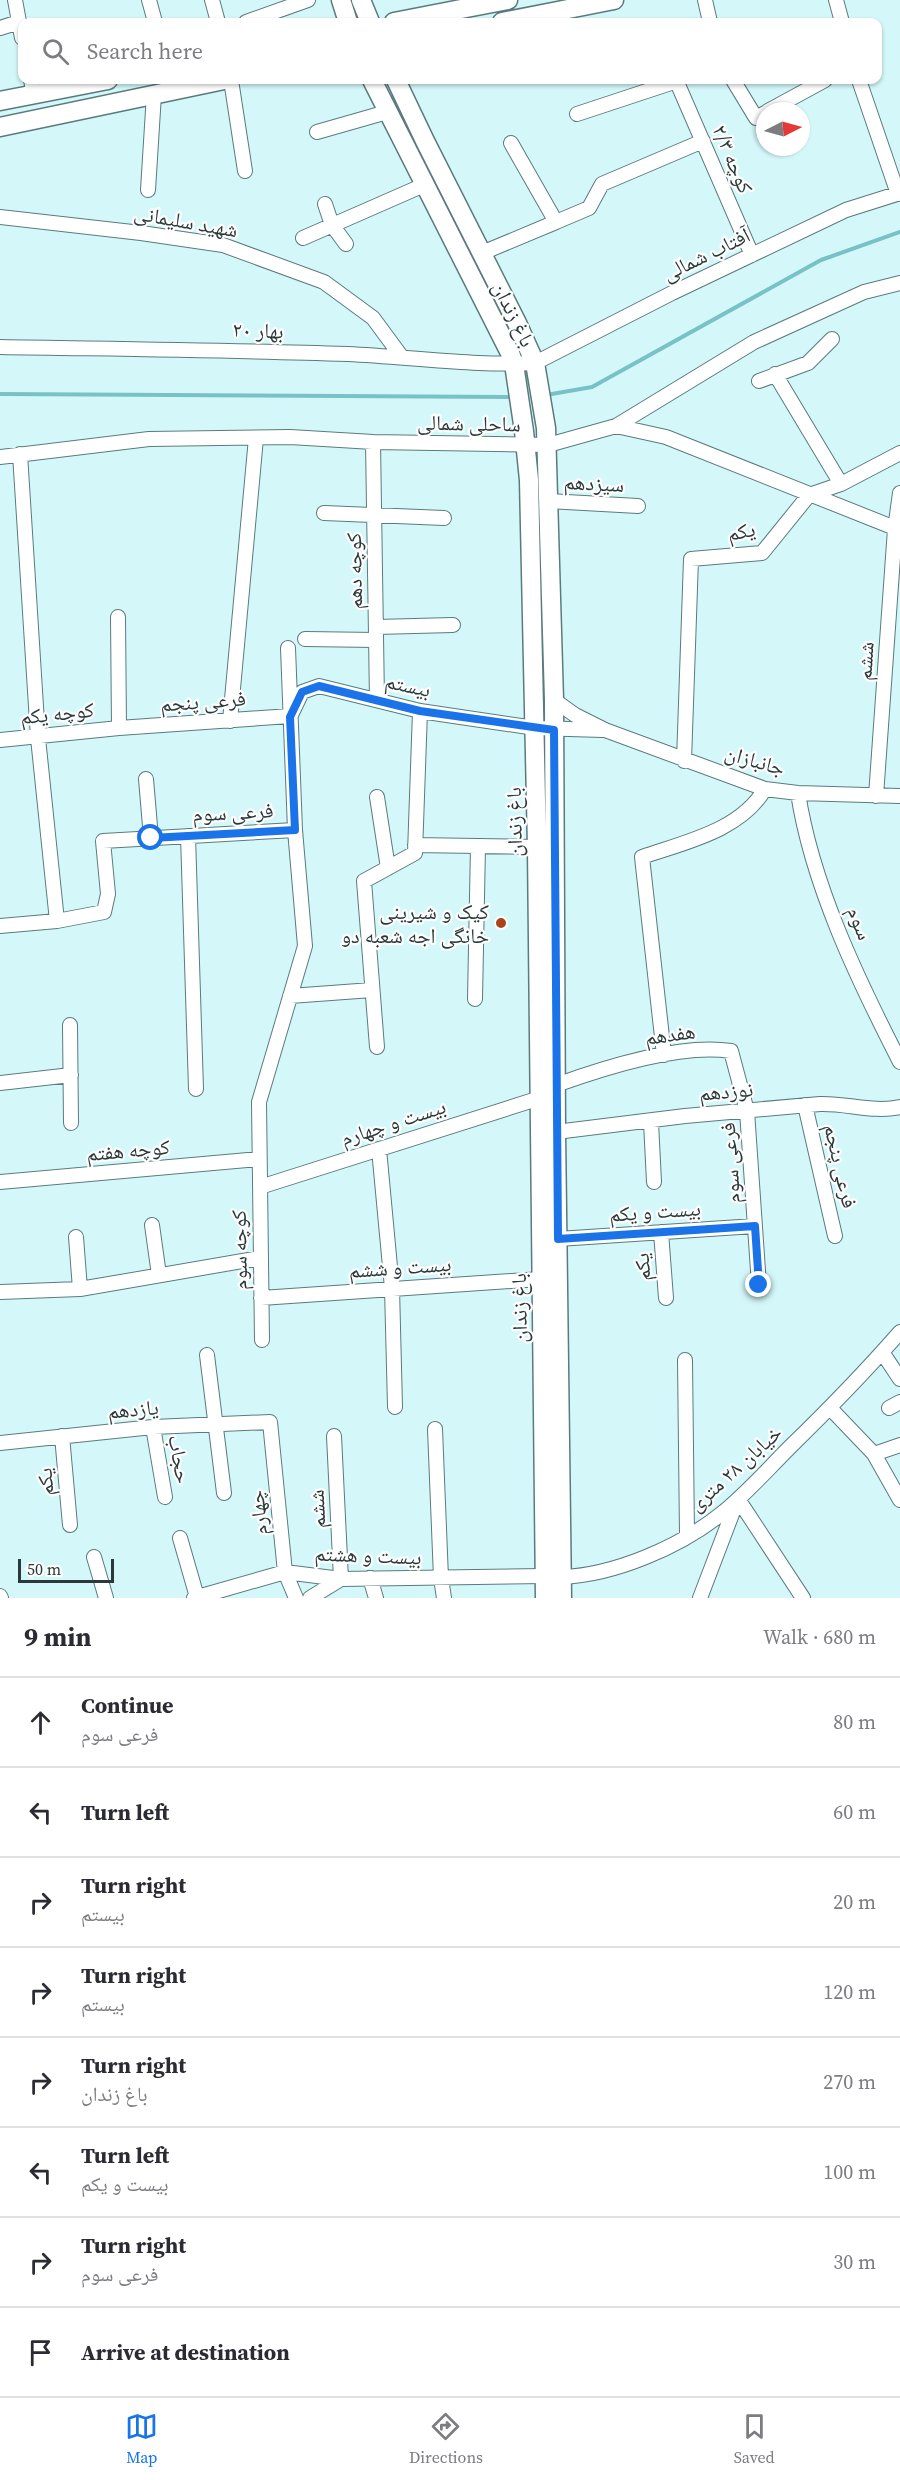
<!DOCTYPE html>
<html lang="en">
<head>
<meta charset="utf-8">
<style>
  body { margin:0; font-family:"Source Serif 4","Noto Naskh Arabic",serif; background:#f7f7f7; color:#2b2b33 }
  .compass { position:absolute; left:756px; top:102px; width:54px; height:54px; border-radius:50%; background:#fff; box-shadow:0 2px 4px #0004; rotate:84deg }
  .scale { position:absolute; left:18px; bottom:15px; width:96px; box-sizing:border-box; padding-left:6px; border:3px solid #2b393a; border-top:0; font-size:16px; line-height:21px; white-space:nowrap; color:#2b393a; -webkit-text-stroke:4px #fdfdfd; paint-order:stroke }
  .stop { position:absolute; width:18px; height:18px; margin:-14px; border:4px solid #1a73e8; border-radius:50%; background:#fff }
  .stop.end { background:#1a73e8; border-color:#fff; box-shadow:0 2px 6px #0008 }
  .list { margin:0; padding:0; list-style:none }
  h2 { display:flex; justify-content:space-between; align-items:center; height:78px; margin:0; padding:0 24px; font-size:26px }
  h2 small { font-size:20px; font-weight:400; color:#7c7c81 }
  .list li { display:grid; grid-template-columns:39px 1fr auto; gap:18px; align-items:center; box-sizing:border-box; height:90px; padding:0 24px; border-top:2px solid #e1e1e2 }
  .list b { display:block; font-size:22px; white-space:nowrap }
  .list p { margin:0; font-size:20px; white-space:nowrap; color:#7c7c81 }
  .list em { font-size:20px; font-style:normal; color:#7c7c81 }
  .icon { flex:none; width:33px; height:33px; fill:none; stroke:currentColor; stroke-width:2; stroke-linecap:round; stroke-linejoin:round }
  .map { position:relative; flex:none; width:900px; height:1598px; overflow:hidden }
  .search { position:absolute; background:#fff; box-shadow:0 2px 4px #0004; left:18px; right:18px; top:18px; height:66px; display:flex; align-items:center; gap:15px; box-sizing:border-box; padding:0 21px; border-radius:12px; color:#7c7c81; font-size:22px }
  .sheet { height:798px; background:#fff }
  nav { display:flex; justify-content:space-around; align-items:center; box-sizing:border-box; height:84px; border-top:2px solid #e1e1e2; background:#fff; font-size:16px; color:#7c7c81 }
  nav a { display:grid; justify-items:center; gap:3px }
  nav .on { color:#1a73e8 }
  .map>svg:first-child { display:block }
  .lines { fill:none; stroke-linecap:round; stroke-linejoin:round }
  .stream { stroke:#78c2c7; stroke-width:4 }
  .minor-casing { stroke:#5a7b7d; stroke-width:16 }
  .major-casing { stroke:#5a7b7d; stroke-width:21 }
  .minor { stroke:#fff; stroke-width:14 }
  .major { stroke:#fff; stroke-width:18 }
  .route { stroke:#1a73e8; stroke-width:8 }
  .poi-dot { fill:#aa4518; stroke:#fdfdfd; stroke-width:2 }
  .labels { text-anchor:middle; dominant-baseline:central; stroke-width:4.5; stroke-linejoin:round; paint-order:stroke }
  .street-label { font-size:21px; fill:#2b393a; stroke:#fdfdfd }
  .poi-label { font-size:21px; fill:#2b393a; stroke:#fdfdfd; text-anchor:end }
</style>
</head>
<body>
<div class="map">
<svg width="900" height="1598" viewBox="0 0 900 1598">
  <rect width="100%" height="100%" fill="#d4f8fa"/>
  <g class="lines">
    <path class="stream" d="M0,394L515,397
      M546,395L592,387L821,260L900,232"/>
    <g class="minor-casing">
      <path id="minor" d="M15,0L22,38
        M149,0L155,22
        M212,0L218,22
        M705,0L710,22
        M836,0L842,22
        M246,22L308,0
        M0,28L19,22
        M31,80L34,94
        M231,80L245,171
        M676,80L752,255
        M733,80L756,118L765,113
        M859,80L898,194
        M768,111L825,80
        M577,114L677,81
        M317,132L387,112
        M511,143L556,222L589,208L602,184L703,141
        M148,190L154,94
        M325,204L332,225L346,244
        M0,217L141,233L223,245L324,282L373,318L401,356
        M303,238L424,185
        M482,253L556,222
        M0,347C116,349 232,350 348,354C410,357 473,366 535,363L672,293L846,210L900,193
        M775,374L841,484
        M759,381L808,363L832,339
        M616,426L666,437L900,530
        M373,442L377,700
        M20,454L38,738L57,921
        M0,457L149,439L290,437L373,442L548,445L616,426L754,342L864,292L900,283
        M548,501L638,506
        M324,513L444,518
        M118,617L119,728
        M376,627L453,625
        M305,639L376,640
        M554,700L575,715L605,730L765,789L798,793L900,796
        M291,715L302,692L319,686L420,711L535,728L603,730
        M230,721L256,438
        M0,740L119,728L290,716
        M684,761L691,559L762,553L809,495L841,484L900,453
        M146,779L151,838
        M798,793C812,885 858,980 900,1062
        M876,796L895,529L900,493
        M377,797L388,868
        M188,836L196,1089
        M415,845L537,847
        M0,926L57,921L104,912L108,894L103,841L295,830
        M290,996L372,990
        M475,999L478,846
        M70,1025L71,1123
        M377,1047L364,881L415,853L420,711
        M664,1055L642,857C685,842 740,831 765,789
        M0,1083L71,1075
        M556,1085C603,1068 681,1043 731,1051L747,1111L759,1285
        M805,1105L835,1236
        M651,1122L654,1182
        M556,1132L685,1116L820,1104C847,1103 874,1113 900,1107
        M379,1149L392,1288L395,1407
        M0,1182L259,1159
        M260,1187L540,1098
        M152,1225L159,1275
        M661,1232L666,1298
        M76,1237L80,1289
        M558,1239L755,1226
        M0,1292L80,1289L260,1258
        M261,1298L541,1279
        M262,1340L259,1102L305,946L295,830L288,648
        M882,1352L900,1379
        M207,1355L224,1493
        M685,1360L687,1535
        M830,1408L874,1454L900,1500
        M889,1408L900,1402
        M153,1427L165,1497
        M435,1429L441,1578L444,1598
        M62,1436L70,1525
        M0,1443L153,1427L270,1422L285,1572L296,1598
        M874,1454L900,1445
        M738,1499L803,1598
        M180,1538L197,1597
        M94,1557L106,1598
        M562,1577C614,1575 680,1547 721,1514C746,1494 767,1470 790,1447C828,1410 865,1372 900,1332
        M370,1578L376,1598
        M0,1596L1,1598
        M194,1598L285,1572L341,1579L544,1576
        M310,1598L341,1579L334,1436
        M700,1598L737,1501"/>
    </g>
    <g class="major-casing">
      <path id="major" d="M341,0L348,22
        M361,0L370,22
        M394,22L508,0
        M502,22L614,0
        M372,80L510,353L514,364L524,431L529,480L537,847L545,1598
        M396,80L425,141L517,323L535,363L546,428L554,700L556,1132L562,1598
        M0,101L108,80
        M0,127L224,80"/>
    </g>
    <use href="#minor" class="minor"/>
    <use href="#major" class="major"/>
  </g>
  <g class="lines">
    <path class="route" d="M151,838L295,830L290,717L302,692L319,686L420,711L554,730L558,1239L755,1226L759,1285"/>
  </g>
  <circle class="poi-dot" cx="501" cy="923" r="6"/>
  <g class="labels">
    <g class="street-label">
      <text transform="translate(733 159) rotate(67)">کوچه ۲/۳</text>
      <text transform="translate(186 221) rotate(10)">شهید سلیمانی</text>
      <text transform="translate(706 254) rotate(-26)">آفتاب شمالی</text>
      <text transform="translate(514 314) rotate(64)">باغ زندان</text>
      <text transform="translate(258 330) rotate(2)">بهار ۲۰</text>
      <text transform="translate(469 423) rotate(1)">ساحلی شمالی</text>
      <text transform="translate(594 483) rotate(3)">سیزدهم</text>
      <text transform="translate(741 531) rotate(-12)">یکم</text>
      <text transform="translate(354 571) rotate(-91)">کوچه دهم</text>
      <text transform="translate(865 661) rotate(-86)">ششم</text>
      <text transform="translate(408 685) rotate(12)">بیستم</text>
      <text transform="translate(203 701) rotate(-4)">فرعی پنجم</text>
      <text transform="translate(57 713) rotate(-6)">کوچه یکم</text>
      <text transform="translate(755 760) rotate(16)">جانبازان</text>
      <text transform="translate(233 812) rotate(-3)">فرعی سوم</text>
      <text transform="translate(514 822) rotate(-91)">باغ زندان</text>
      <text transform="translate(860 923) rotate(68)">سوم</text>
      <text transform="translate(670 1034) rotate(-8)">هفدهم</text>
      <text transform="translate(726 1091) rotate(-5)">نوزدهم</text>
      <text transform="translate(393 1122) rotate(-18)">بیست و چهارم</text>
      <text transform="translate(128 1150) rotate(-5)">کوچه هفتم</text>
      <text transform="translate(730 1163) rotate(-94)">فرعی سوم</text>
      <text transform="translate(841 1166) rotate(77)">فرعی پنجم</text>
      <text transform="translate(655 1211) rotate(-4)">بیست و یکم</text>
      <text transform="translate(239 1250) rotate(-91)">کوچه سوم</text>
      <text transform="translate(400 1267) rotate(-4)">بیست و ششم</text>
      <text transform="translate(642 1267) rotate(-94)">یکم</text>
      <text transform="translate(519 1308) rotate(-91)">باغ زندان</text>
      <text transform="translate(133 1409) rotate(-5)">یازدهم</text>
      <text transform="translate(180 1459) rotate(80)">حجاب</text>
      <text transform="translate(735 1468) rotate(-42)">خیابان ۲۸ متری</text>
      <text transform="translate(45 1482) rotate(-95)">یکم</text>
      <text transform="translate(317 1509) rotate(-93)">ششم</text>
      <text transform="translate(258 1513) rotate(-96)">چهارم</text>
      <text transform="translate(368 1555) rotate(2)">بیست و هشتم</text>
    </g>
    <g class="poi-label">
      <text x="489" y="911">کیک و شیرینی<tspan x="489" dy="24">خانگی اجه شعبه دو</tspan></text>
    </g>
  </g>
</svg>
<svg class="compass" viewBox="-18 -18 36 36"><path d="M0-13l5 13h-10z" fill="#e53935"/><path d="M0 13l5-13h-10z" fill="#7c7c81"/></svg>
<div class="scale">50 m</div>
<div class="stop" style="left:151px;top:838px"></div>
<div class="stop end" style="left:759px;top:1285px"></div>
<div class="search"><svg class="icon" aria-label="search" viewBox="0 0 24 24"><circle cx="10" cy="10" r="6"/><path d="M15 15l6 6"/></svg>Search here</div>
</div>
<section class="sheet">
<h2>9 min<small>Walk · 680 m</small></h2>
<ul class="list">
<li><svg class="icon" aria-label="ahead" viewBox="0 0 24 24"><path d="M12 20V5M6 11l6-6 6 6"/></svg><div><b>Continue</b><p>فرعی سوم</p></div><em>80 m</em></li>
<li><svg class="icon" aria-label="left" viewBox="0 0 24 24"><path d="M17 20v-9H6M10 6l-5 5 5 5"/></svg><div><b>Turn left</b></div><em>60 m</em></li>
<li><svg class="icon" aria-label="right" viewBox="0 0 24 24"><path d="M7 20v-9h11M14 6l5 5-5 5"/></svg><div><b>Turn right</b><p>بیستم</p></div><em>20 m</em></li>
<li><svg class="icon" aria-label="right" viewBox="0 0 24 24"><path d="M7 20v-9h11M14 6l5 5-5 5"/></svg><div><b>Turn right</b><p>بیستم</p></div><em>120 m</em></li>
<li><svg class="icon" aria-label="right" viewBox="0 0 24 24"><path d="M7 20v-9h11M14 6l5 5-5 5"/></svg><div><b>Turn right</b><p>باغ زندان</p></div><em>270 m</em></li>
<li><svg class="icon" aria-label="left" viewBox="0 0 24 24"><path d="M17 20v-9H6M10 6l-5 5 5 5"/></svg><div><b>Turn left</b><p>بیست و یکم</p></div><em>100 m</em></li>
<li><svg class="icon" aria-label="right" viewBox="0 0 24 24"><path d="M7 20v-9h11M14 6l5 5-5 5"/></svg><div><b>Turn right</b><p>فرعی سوم</p></div><em>30 m</em></li>
<li><svg class="icon" aria-label="arrive" viewBox="0 0 24 24"><path d="M6 21V4h12l-3 4 3 4H6"/></svg><div><b>Arrive at destination</b></div></li>
</ul>
</section>
<nav>
<a class="on"><svg class="icon" aria-label="map" viewBox="0 0 24 24"><path d="M3 6l6-2 6 2 6-2v14l-6 2-6-2-6 2zM9 4v14M15 6v14"/></svg>Map</a>
<a><svg class="icon" aria-label="directions" viewBox="0 0 24 24"><path d="M12 3l9 9-9 9-9-9zM9 14v-3h6M13 9l2 2-2 2"/></svg>Directions</a>
<a><svg class="icon" aria-label="saved" viewBox="0 0 24 24"><path d="M7 4h10v16l-5-4-5 4z"/></svg>Saved</a>
</nav>
</body>
</html>
